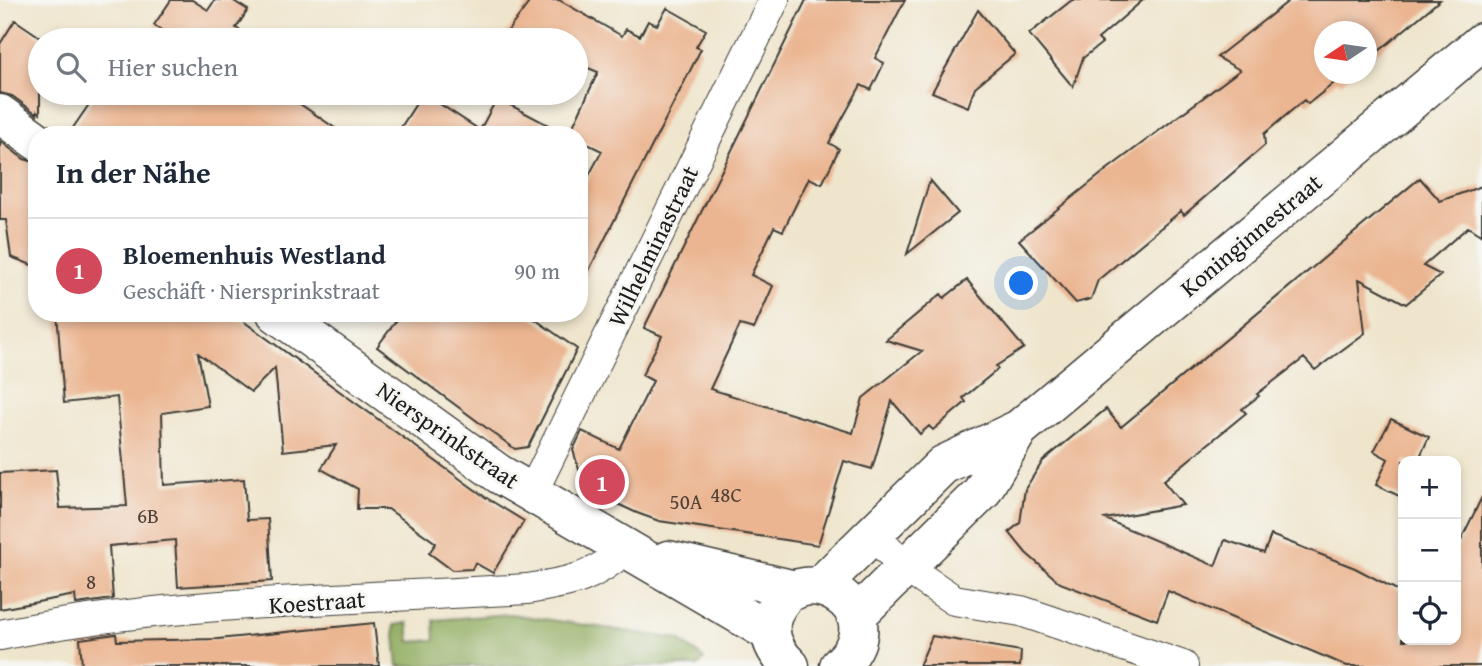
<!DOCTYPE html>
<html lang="de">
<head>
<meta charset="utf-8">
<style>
  body { margin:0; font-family:"Gentium Book Plus",serif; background:#f6f6f7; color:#1f2937 }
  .controls { position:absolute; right:21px; bottom:21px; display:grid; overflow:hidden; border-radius:14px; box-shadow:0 4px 10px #0003 }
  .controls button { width:63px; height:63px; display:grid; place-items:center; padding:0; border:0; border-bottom:2px solid #e0e1e3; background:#fff; color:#1f2937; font:35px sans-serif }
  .compass { position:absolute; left:1314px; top:21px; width:63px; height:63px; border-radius:50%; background:#fff; box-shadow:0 4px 10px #0003; rotate:257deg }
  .you { position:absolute; left:1022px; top:284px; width:24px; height:24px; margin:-18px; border:5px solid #fff; border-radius:50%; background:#1a73e8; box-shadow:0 0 0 10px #1a73e833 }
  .badge { display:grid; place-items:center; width:46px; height:46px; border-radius:50%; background:#d1495b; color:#fff; font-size:23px; font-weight:700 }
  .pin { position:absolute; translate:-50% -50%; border:4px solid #fff; box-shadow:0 2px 7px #0006 }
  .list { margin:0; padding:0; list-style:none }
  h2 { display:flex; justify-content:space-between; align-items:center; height:91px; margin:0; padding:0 28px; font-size:30px }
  h2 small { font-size:23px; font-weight:400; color:#747a83 }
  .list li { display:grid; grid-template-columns:46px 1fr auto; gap:21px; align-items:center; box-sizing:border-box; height:105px; padding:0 28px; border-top:2px solid #e0e1e3 }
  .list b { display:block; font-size:26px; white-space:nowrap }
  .list p { margin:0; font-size:23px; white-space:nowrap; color:#747a83 }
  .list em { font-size:23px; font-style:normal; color:#747a83 }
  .icon { flex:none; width:38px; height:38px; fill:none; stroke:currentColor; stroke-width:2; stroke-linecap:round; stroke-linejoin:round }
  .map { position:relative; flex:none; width:1482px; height:666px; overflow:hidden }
  .search { position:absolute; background:#fff; box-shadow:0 4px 10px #0003; left:28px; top:28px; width:560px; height:77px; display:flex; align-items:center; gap:18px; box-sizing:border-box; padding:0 24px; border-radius:38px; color:#747a83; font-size:26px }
  .panel { position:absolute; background:#fff; box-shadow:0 4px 10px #0003; left:28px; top:126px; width:560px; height:196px; border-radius:28px }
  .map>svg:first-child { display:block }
  .forest { fill:#90ac5e; stroke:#56643d; stroke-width:2 }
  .building { fill:#ebb591 }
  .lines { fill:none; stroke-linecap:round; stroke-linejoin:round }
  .minor-casing { stroke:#3c3a36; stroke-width:32 }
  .secondary-casing { stroke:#3c3a36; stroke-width:41 }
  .minor { stroke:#fff; stroke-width:30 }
  .secondary { stroke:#fff; stroke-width:38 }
  .labels { text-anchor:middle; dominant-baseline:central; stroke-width:6; stroke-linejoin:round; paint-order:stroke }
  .number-label { font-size:21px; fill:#504239 }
  .street-label { font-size:24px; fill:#1c1c1c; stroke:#f6f6f2 }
</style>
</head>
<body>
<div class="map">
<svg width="1482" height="666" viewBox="0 0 1482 666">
  <rect width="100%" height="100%" fill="#f6f6f2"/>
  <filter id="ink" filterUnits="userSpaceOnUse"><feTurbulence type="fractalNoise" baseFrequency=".0143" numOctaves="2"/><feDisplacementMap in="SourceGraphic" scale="14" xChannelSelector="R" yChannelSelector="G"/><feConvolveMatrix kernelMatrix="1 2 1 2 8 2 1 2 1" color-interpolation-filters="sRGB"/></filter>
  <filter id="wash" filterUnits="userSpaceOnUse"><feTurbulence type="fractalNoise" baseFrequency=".00686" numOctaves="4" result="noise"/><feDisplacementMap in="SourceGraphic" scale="28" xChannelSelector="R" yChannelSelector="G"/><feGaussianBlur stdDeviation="1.57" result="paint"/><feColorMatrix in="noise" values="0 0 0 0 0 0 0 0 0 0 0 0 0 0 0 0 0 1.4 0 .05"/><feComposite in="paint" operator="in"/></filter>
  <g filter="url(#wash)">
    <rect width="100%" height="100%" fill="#efe5cc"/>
    <path class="forest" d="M510,614L678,639L704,659L698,666H398L394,625L408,623L410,642L435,640L434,620Z"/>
    <g id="blocks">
      <path class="building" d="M171,0H192L208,10L215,0H232L248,10L236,28L257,40H176L154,25Z
        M531,0H559L622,36L626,29L640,36L648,21L657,25L667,8L706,30L696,47L701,49L579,290V194L602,151L579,140V135H569L598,72L576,63V40H501Z
        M806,0H905L875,58L884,63L871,90L861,85L829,143L839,149L822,184L809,178L783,231L774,227L751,275L773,286L754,329L740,325L710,389L853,433L863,398L922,351L886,340L941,294L944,298L967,280L1024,348L996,366L998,369L963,398L966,402L933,430L929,426L920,434L892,401L872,469L844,461L818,545L659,521L637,513L585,489L573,450L582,431L619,449L653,381L642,375L662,336L644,328Z
        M1072,0H1143L1098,39L1102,43L1083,58L1073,87L1029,34Z
        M1290,0H1440L1367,61V32H1325V74H1352L1340,83L1338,80L1308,104L1304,100L1264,134L1265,145L1184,215L1181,211L1098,280L1091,299L1076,303L1019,240L1105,171L1240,70L1217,57Z
        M978,10L1015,54L975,87L968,107L932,92Z
        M15,20L40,37V113L37,111V114L12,96L0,93V44Z
        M97,93H144L153,99L157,93H284L345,135H68Z
        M423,93L480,130L497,98L567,135H396Z
        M0,141L24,159L37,163V267L11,257L6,220H0Z
        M1420,178L1440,201L1482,186V236L1468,227L1423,266L1441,275L1406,304L1359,279L1365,333L1315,370L1304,358L1257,394L1259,396L1242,409L1246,413L1163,481L1183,505L1105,519L1215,566L1225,540L1264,553L1271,535L1355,568L1403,593V640H1456V550L1482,497V666H1347L1168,591L1157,620L1060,583L1026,553L1009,532L1020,523L1025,489L1043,461L1106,409L1121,427Z
        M930,180L958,213L907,254Z
        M57,313H232L485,497L524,521L493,573L475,563L472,569L452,570L429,553L436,543L388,509H357L358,489L321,469L336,445L283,451L275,368L251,392L198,353L208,406L162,413L164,485L244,479L247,520L268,519L272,581L178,587L175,540L109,546L113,599L76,604L75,595L0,609V473L56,470L60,508L127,506L117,397L64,403Z
        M402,313H526L577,349L528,447L515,449L377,347Z
        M1391,419L1429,437L1418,461H1403V489L1399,496L1376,485L1388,459L1374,451Z
        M374,623L379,666H82L80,639L116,634L117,641L218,639Z
        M932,636L1021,651L1020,666H919Z"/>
    </g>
  </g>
  <g filter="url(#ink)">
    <use href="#blocks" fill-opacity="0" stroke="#3c3a36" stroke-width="2"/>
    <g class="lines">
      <g class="minor-casing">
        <path id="minor" d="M532,493L774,0
          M872,534L905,567L954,600L1021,611L1183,666
          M0,635C169,600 355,600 527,589C573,581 589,580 625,550"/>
      </g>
      <g class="secondary-casing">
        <path id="secondary" d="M0,114L37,141
          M276,313L499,474L771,633
          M668,560L795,590
          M820,586L943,465L1019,429L1482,42
          M856,616L981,493L1019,429
          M790,666C776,653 767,637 772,618C793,548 902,608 839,666"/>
      </g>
      <use href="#minor" class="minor"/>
      <use href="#secondary" class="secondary"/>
    </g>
  </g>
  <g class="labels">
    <g class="number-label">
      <text x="726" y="494">48C</text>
      <text x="686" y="501">50A</text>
      <text x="148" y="515">6B</text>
      <text x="91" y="581">8</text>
    </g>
    <g class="street-label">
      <text transform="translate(1251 235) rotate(-40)">Koninginnestraat</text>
      <text transform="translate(653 246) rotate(-64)">Wilhelminastraat</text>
      <text transform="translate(448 435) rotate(35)">Niersprinkstraat</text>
      <text transform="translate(317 602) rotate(-4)">Koestraat</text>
    </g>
  </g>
</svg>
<div class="controls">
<button>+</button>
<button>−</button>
<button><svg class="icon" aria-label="locate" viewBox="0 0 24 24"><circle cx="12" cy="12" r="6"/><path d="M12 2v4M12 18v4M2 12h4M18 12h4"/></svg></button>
</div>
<svg class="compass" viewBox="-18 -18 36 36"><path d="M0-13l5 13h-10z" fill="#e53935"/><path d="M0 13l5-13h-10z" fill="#747a83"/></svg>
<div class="you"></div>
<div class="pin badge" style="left:602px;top:482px">1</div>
<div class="search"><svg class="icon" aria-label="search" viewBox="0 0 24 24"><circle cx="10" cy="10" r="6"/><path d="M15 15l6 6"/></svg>Hier suchen</div>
<section class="panel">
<h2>In der Nähe<small></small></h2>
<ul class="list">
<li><span class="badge">1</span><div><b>Bloemenhuis Westland</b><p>Geschäft · Niersprinkstraat</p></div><em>90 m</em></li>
</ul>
</section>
</div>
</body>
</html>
